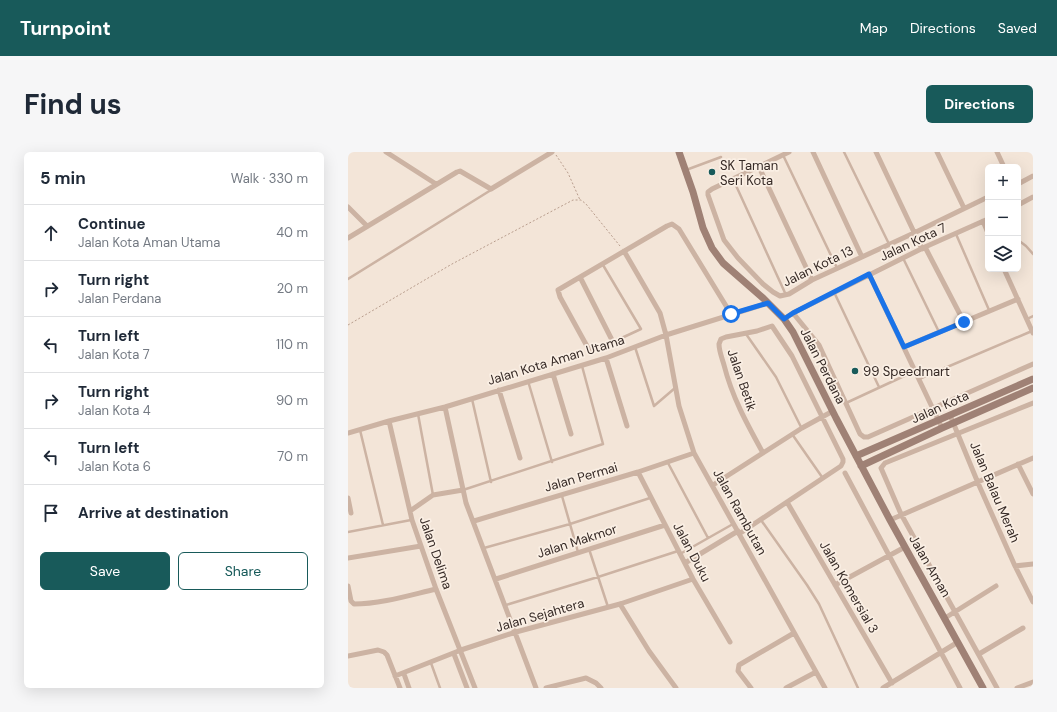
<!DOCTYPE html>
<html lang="en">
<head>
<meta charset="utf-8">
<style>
  body { margin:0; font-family:"DM Sans",sans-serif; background:#f6f6f7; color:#1f2937 }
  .controls { position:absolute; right:12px; top:12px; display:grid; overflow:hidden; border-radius:6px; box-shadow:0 4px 16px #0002 }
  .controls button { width:36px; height:36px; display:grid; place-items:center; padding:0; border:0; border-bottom:1px solid #e0e1e3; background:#fff; color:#1f2937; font:20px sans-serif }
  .stop { position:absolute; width:12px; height:12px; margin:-9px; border:3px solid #1a73e8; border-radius:50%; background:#fff }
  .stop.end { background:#1a73e8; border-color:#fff; box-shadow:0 1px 4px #0008 }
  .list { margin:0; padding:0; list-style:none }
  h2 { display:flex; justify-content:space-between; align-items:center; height:52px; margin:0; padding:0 16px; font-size:17px }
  h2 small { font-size:13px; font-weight:400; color:#747a83 }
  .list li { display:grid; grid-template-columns:26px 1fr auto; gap:12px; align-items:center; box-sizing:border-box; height:56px; padding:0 16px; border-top:1px solid #e0e1e3 }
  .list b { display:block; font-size:15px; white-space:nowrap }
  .list p { margin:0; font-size:13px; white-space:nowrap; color:#747a83 }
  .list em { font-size:13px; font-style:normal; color:#747a83 }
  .actions { display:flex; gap:8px; padding:12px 16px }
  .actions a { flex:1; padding:9px 0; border:1px solid #185a5a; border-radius:6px; text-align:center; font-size:14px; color:#185a5a }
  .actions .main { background:#185a5a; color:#fff }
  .icon { flex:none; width:22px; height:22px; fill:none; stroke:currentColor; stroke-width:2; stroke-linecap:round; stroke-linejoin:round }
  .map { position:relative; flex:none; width:685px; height:536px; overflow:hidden; border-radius:6px }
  header { display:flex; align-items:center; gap:24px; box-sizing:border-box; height:56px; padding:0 20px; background:#185a5a; color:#fff }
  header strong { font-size:19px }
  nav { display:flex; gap:22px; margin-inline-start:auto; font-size:14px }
  .intro { display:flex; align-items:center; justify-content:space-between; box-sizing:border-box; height:96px; padding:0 24px }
  h1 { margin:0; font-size:28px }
  .button { padding:10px 18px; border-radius:6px; background:#185a5a; color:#fff; font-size:14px; font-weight:700 }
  main { display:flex; gap:24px; padding:0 24px }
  aside { flex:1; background:#fff; border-radius:6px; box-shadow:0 4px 16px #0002 }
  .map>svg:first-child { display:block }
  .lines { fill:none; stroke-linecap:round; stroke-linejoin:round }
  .path { stroke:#b89d8d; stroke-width:1; stroke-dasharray:2 2; stroke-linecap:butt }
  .lane { stroke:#ccb3a3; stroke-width:2.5 }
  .street { stroke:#ccb3a3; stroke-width:5 }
  .secondary { stroke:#9f8175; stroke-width:7 }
  .route { stroke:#1a73e8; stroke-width:5 }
  .poi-dot { fill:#185a5a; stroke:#faefe4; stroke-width:1.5 }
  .labels { text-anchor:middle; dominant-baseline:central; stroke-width:3.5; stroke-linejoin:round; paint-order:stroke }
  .poi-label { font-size:13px; fill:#362a26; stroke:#faefe4; text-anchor:start }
  .street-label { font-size:13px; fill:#362a26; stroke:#faefe4 }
</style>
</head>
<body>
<header>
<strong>Turnpoint</strong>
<nav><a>Map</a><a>Directions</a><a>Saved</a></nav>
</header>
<div class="intro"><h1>Find us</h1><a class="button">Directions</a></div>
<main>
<aside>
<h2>5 min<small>Walk · 330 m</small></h2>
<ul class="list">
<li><svg class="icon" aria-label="ahead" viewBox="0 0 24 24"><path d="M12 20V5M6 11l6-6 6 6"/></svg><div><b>Continue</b><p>Jalan Kota Aman Utama</p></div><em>40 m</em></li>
<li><svg class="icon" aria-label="right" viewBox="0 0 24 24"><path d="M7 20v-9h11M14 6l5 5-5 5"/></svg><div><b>Turn right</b><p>Jalan Perdana</p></div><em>20 m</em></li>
<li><svg class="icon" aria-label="left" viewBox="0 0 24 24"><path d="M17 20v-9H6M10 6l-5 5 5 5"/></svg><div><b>Turn left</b><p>Jalan Kota 7</p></div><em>110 m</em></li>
<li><svg class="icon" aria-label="right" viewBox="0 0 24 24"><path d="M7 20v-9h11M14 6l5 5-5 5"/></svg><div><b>Turn right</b><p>Jalan Kota 4</p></div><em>90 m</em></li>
<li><svg class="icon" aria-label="left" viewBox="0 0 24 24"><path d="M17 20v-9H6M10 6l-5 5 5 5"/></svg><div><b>Turn left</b><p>Jalan Kota 6</p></div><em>70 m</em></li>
<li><svg class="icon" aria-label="arrive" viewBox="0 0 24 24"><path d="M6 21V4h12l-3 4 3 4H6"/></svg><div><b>Arrive at destination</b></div></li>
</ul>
<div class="actions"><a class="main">Save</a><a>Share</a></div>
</aside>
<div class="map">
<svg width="685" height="536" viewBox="0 0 685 536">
  <rect width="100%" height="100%" fill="#f3e5d8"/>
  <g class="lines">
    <path class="path" d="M208,3L220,21L232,48
      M0,173L104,112L225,48H233L238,52L272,94"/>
    <path class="lane" d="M496,0L541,92
      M435,3L489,116
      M338,18L373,5
      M385,27L438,143
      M608,82L641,158
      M670,88L678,94L685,102
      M555,106L591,180
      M255,113L293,177L265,190
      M0,127L143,38
      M486,140L531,235
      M679,167L685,164
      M398,182L428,225L453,275
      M287,195L306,254L327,236
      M571,227L684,179
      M180,229L204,310
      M124,247L143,330
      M498,251L567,219
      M70,262L85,343
      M12,278L35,373
      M444,282L474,325
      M320,311L360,386
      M115,338L255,292L234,214
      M214,344L230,400
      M413,368L459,433L471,452L510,536
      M0,380L63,368
      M136,396L222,372L302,346
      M241,397L260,455
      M332,402L385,372
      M158,453L250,425L330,399
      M83,511L92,536"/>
    <path class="street" d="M38,0L88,32
      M441,0L364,37L360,40V43L376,88L390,106L415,132L425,140L432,144L441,142L464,128L566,81L640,45
      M465,0L514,105
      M528,0L574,97
      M589,0L616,56
      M649,0L656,15
      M411,15L464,128
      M670,32L685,24
      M670,53L685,45
      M0,55L19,74
      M635,69L640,81
      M0,86L109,20L112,19L143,37L204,0
      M577,95L616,170
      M276,99L312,161L318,183L331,254L346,301L477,536
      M656,117L685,181
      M521,122L594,276
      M232,125L265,190L242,198L240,196L212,145L210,138L319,74L324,72L331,77L383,162
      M445,161L471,193L512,282L516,285H520L685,212
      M436,167L445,161L577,95L640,67
      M556,195L670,147
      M258,206L279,274
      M205,222L223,282
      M151,238L172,306
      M97,255L118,351L188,536
      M602,263L630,331L667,414L685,450
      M41,269L64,368L88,437L127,536
      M0,281L41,269L97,255L258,206L318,183L420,151
      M670,312L685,342
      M290,320L345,427L382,490
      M497,321L612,536
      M365,333L454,276L485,259
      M0,346L3,361
      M439,350L544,531
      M62,359L85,343L115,338
      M542,368L685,306
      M126,369L290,320L346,301
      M391,382L493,314L495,310V307L444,204L424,174L409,179L378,185L373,187L371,192C371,199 374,206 376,213C384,245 399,272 415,301
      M0,406L73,394
      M337,411L390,379
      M667,414L685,412
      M148,427L317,373
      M487,433L557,395
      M0,434L3,449L6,452C33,452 62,443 88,437
      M272,452L301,499L328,536
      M597,466L648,434
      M106,502L119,536
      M631,502L675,476
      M0,504L30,498L36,500L39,503L52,536
      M56,522L61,536
      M47,524L113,498L168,480L272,452L345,427
      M198,536L238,526L248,531L253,536
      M403,536L390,519L391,513L446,481
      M438,536L468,520
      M535,536L610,490
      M649,536L553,362L533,316L537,311L685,251
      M669,536L685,530"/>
    <path class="secondary" d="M331,0L345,40L355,76L364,96L375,111L415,146L436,167L445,180L488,266L542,368L635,536
      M508,304L685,227
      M513,314L594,276L685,236"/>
  </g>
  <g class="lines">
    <path class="route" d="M383,162L420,151L436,167L445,161L521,122L556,195L616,170"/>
  </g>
  <g class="poi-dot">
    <circle cx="364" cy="20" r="4"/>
    <circle cx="507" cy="219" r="4"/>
  </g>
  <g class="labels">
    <g class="poi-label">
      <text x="372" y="13">SK Taman<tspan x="372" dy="15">Seri Kota</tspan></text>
      <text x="515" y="219">99 Speedmart</text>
    </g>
    <g class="street-label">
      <text transform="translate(565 90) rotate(-25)">Jalan Kota 7</text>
      <text transform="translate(470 114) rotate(-26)">Jalan Kota 13</text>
      <text transform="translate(208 208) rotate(-17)">Jalan Kota Aman Utama</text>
      <text transform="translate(475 214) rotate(63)">Jalan Perdana</text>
      <text transform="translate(394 228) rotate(71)">Jalan Betik</text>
      <text transform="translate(592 255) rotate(-24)">Jalan Kota</text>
      <text transform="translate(233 325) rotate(-16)">Jalan Permai</text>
      <text transform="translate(647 340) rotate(67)">Jalan Balau Merah</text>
      <text transform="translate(392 360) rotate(61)">Jalan Rambutan</text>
      <text transform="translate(229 389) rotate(-18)">Jalan Makmor</text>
      <text transform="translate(344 400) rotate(62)">Jalan Duku</text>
      <text transform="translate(88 401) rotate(71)">Jalan Delima</text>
      <text transform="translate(582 414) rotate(60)">Jalan Aman</text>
      <text transform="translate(501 435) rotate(60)">Jalan Komersial 3</text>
      <text transform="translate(192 463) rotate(-16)">Jalan Sejahtera</text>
    </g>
  </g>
</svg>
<div class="controls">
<button>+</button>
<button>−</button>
<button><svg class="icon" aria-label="layers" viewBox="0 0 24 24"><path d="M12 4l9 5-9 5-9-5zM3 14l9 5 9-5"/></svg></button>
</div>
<div class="stop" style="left:383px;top:162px"></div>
<div class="stop end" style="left:616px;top:170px"></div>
</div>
</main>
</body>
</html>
